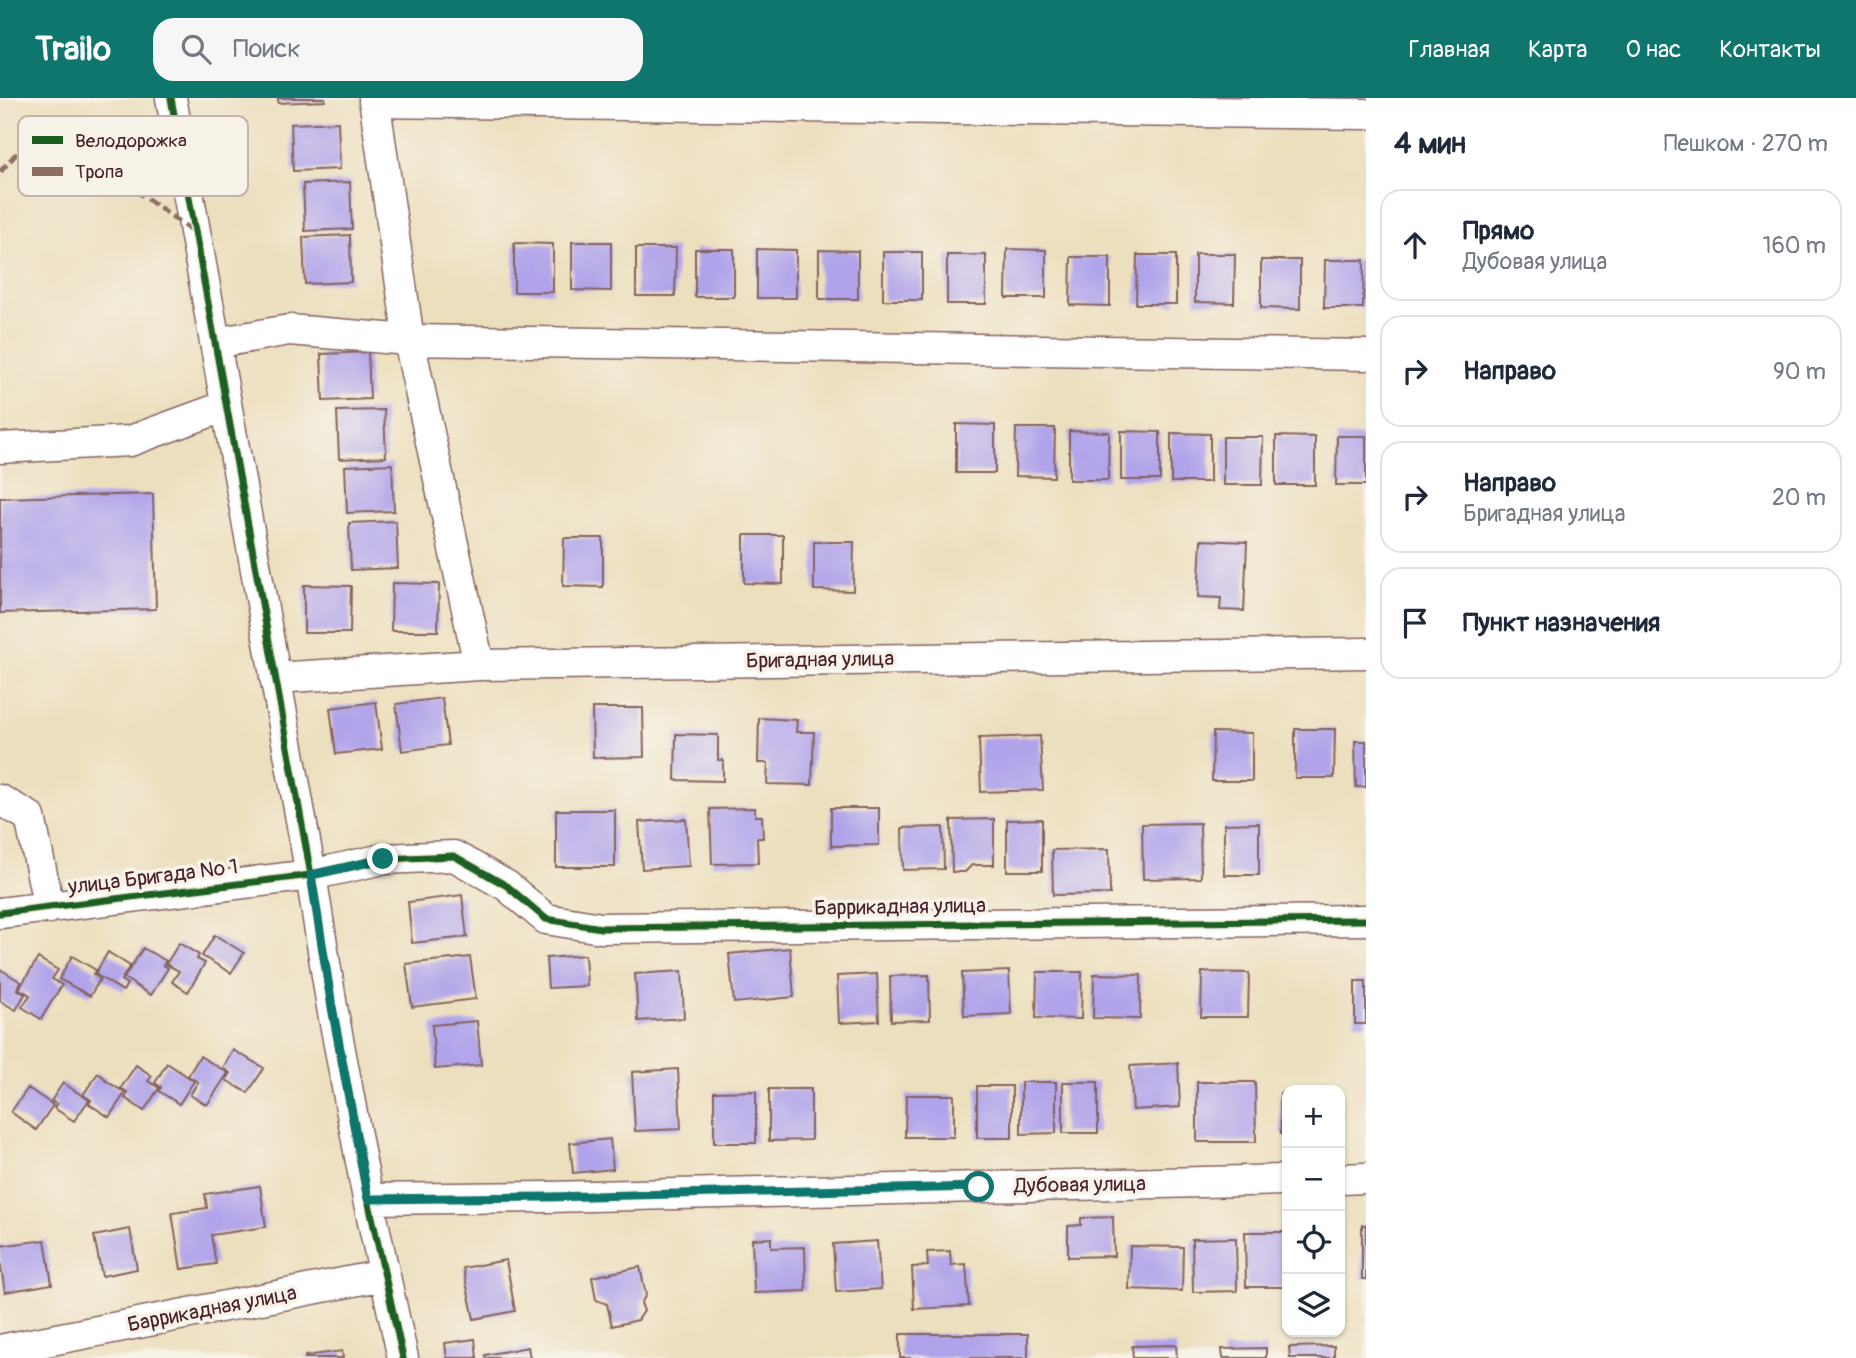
<!DOCTYPE html>
<html lang="ru">
<head>
<meta charset="utf-8">
<style>
  body { margin:0; font-family:Pangolin,sans-serif; background:#f6f6f7; color:#1f2937 }
  .controls { position:absolute; right:21px; bottom:21px; display:grid; overflow:hidden; border-radius:14px; box-shadow:0 2px 5px #0004 }
  .controls button { width:63px; height:63px; display:grid; place-items:center; padding:0; border:0; border-bottom:2px solid #e0e1e3; background:#fff; color:#1f2937; font:35px sans-serif }
  .stop { position:absolute; width:21px; height:21px; margin:-16px; border:5px solid #0f766e; border-radius:50%; background:#fff }
  .stop.end { background:#0f766e; border-color:#fff; box-shadow:0 2px 7px #0008 }
  .list { margin:0; padding:0; list-style:none }
  h2 { display:flex; justify-content:space-between; align-items:center; height:91px; margin:0; padding:0 28px; font-size:30px }
  h2 small { font-size:23px; font-weight:400; color:#747a83 }
  .list li { display:grid; grid-template-columns:46px 1fr auto; gap:21px; align-items:center; box-sizing:border-box; height:112px; margin:0 14px 14px; padding:0 14px; border:2px solid #e0e1e3; border-radius:21px }
  .list b { display:block; font-size:26px; white-space:nowrap }
  .list p { margin:0; font-size:23px; white-space:nowrap; color:#747a83 }
  .list em { font-size:23px; font-style:normal; color:#747a83 }
  .icon { flex:none; width:38px; height:38px; fill:none; stroke:currentColor; stroke-width:2; stroke-linecap:round; stroke-linejoin:round }
  .map { position:relative; flex:none; width:1366px; height:1260px; overflow:hidden }
  header { display:flex; align-items:center; gap:42px; box-sizing:border-box; height:98px; padding:0 35px; background:#0f766e; color:#fff }
  header strong { font-size:33px }
  nav { display:flex; gap:38px; margin-inline-start:auto; font-size:24px }
  .search { width:490px; height:63px; background:#f6f6f7; display:flex; align-items:center; gap:18px; box-sizing:border-box; padding:0 24px; border-radius:21px; color:#747a83; font-size:26px }
  main { display:flex }
  aside { flex:1; background:#fff }
  .map>svg:first-child { display:block }
  .building { fill:#b0a3ea }
  .lines { fill:none; stroke-linecap:round; stroke-linejoin:round }
  .minor-casing { stroke:#83625e; stroke-width:33 }
  .minor { stroke:#fff; stroke-width:30 }
  .quiet { stroke:#8d6e63; stroke-width:5; stroke-dasharray:10 5; stroke-linecap:butt }
  .cycleway-casing { stroke:#f7f3e8; stroke-width:11 }
  .cycleway { stroke:#1b5e20; stroke-width:7 }
  .route { stroke:#0f766e; stroke-width:9 }
  .labels { text-anchor:middle; dominant-baseline:central; stroke-width:7; stroke-linejoin:round; paint-order:stroke }
  .street-label { font-size:21px; fill:#4a1f2b; stroke:#f7f3e8 }
  .key { fill:#f7f3e8; stroke:#c3b3af; stroke-width:2 }
  .key-label { font-size:19px; fill:#4a1f2b }
</style>
</head>
<body>
<header>
<strong>Trailo</strong>
<div class="search"><svg class="icon" aria-label="search" viewBox="0 0 24 24"><circle cx="10" cy="10" r="6"/><path d="M15 15l6 6"/></svg>Поиск</div>
<nav><a>Главная</a><a>Карта</a><a>О нас</a><a>Контакты</a></nav>
</header>
<main>
<div class="map">
<svg width="1366" height="1260" viewBox="0 0 1366 1260">
  <rect width="100%" height="100%" fill="#f7f3e8"/>
  <filter id="ink" filterUnits="userSpaceOnUse"><feTurbulence type="fractalNoise" baseFrequency=".0143" numOctaves="2"/><feDisplacementMap in="SourceGraphic" scale="14" xChannelSelector="R" yChannelSelector="G"/><feConvolveMatrix kernelMatrix="1 2 1 2 8 2 1 2 1" color-interpolation-filters="sRGB"/></filter>
  <filter id="wash" filterUnits="userSpaceOnUse"><feTurbulence type="fractalNoise" baseFrequency=".00686" numOctaves="4" result="noise"/><feDisplacementMap in="SourceGraphic" scale="28" xChannelSelector="R" yChannelSelector="G"/><feGaussianBlur stdDeviation="1.57" result="paint"/><feColorMatrix in="noise" values="0 0 0 0 0 0 0 0 0 0 0 0 0 0 0 0 0 1.4 0 .05"/><feComposite in="paint" operator="in"/></filter>
  <g filter="url(#wash)">
    <rect width="100%" height="100%" fill="#ecdfbe"/>
    <g id="blocks">
      <path class="building" d="M278,0H325V3L278,5Z
        M338,24L340,71L293,73L291,26Z
        M350,84L352,131L305,133L303,86Z
        M350,137L351,184L305,186L303,139Z
        M572,144H611V193L572,192Z
        M514,145L553,146V194H514Z
        M636,150H676L675,198H636Z
        M695,151H734V199H695Z
        M757,151L796,152V200H757Z
        M1007,151L1046,152V200H1006Z
        M819,152L858,153V201H819Z
        M883,154H922V202H883Z
        M1195,156H1235L1234,205L1195,204Z
        M947,157H986V206H947Z
        M1137,157H1176V206H1136Z
        M1071,159H1110V208L1070,207Z
        M1261,162H1300V211L1261,210Z
        M1325,162H1364L1363,210H1324Z
        M368,254L370,301L323,303L321,256Z
        M384,312L386,359L339,361L337,313Z
        M956,326L995,327V375H956Z
        M1016,330H1055L1054,379L1015,378Z
        M1069,333L1109,334L1108,382H1069Z
        M1121,333L1160,334V382H1121Z
        M1171,335L1210,336V384H1171Z
        M1276,338L1315,339V387H1276Z
        M1337,338H1366V387H1336Z
        M1223,339H1263L1262,387H1223Z
        M392,366L394,413L347,415L345,368Z
        M153,396L156,511L0,515V400Z
        M396,423L398,470L351,472L349,425Z
        M744,437H783V486L744,485Z
        M564,440H603V489L563,488Z
        M1201,442L1247,444L1244,513L1220,512L1221,500L1198,499Z
        M814,444H854L853,493L814,492Z
        M392,485L439,486L438,533H391Z
        M304,487L351,488L350,535H304Z
        M442,600L448,647L402,653L396,606Z
        M376,604L382,651L336,656L330,610Z
        M592,610H643L644,659L593,660Z
        M759,620L797,622L796,634H814L812,687L767,686L768,665H758Z
        M1295,631H1335L1334,680H1295Z
        M1213,634L1252,635V683H1212Z
        M676,636L718,637V662H723V683L675,682Z
        M1040,638L1043,692L981,694L979,640Z
        M1355,643H1366V689H1356Z
        M755,710V718H762L763,740H757L758,765L712,766L710,711Z
        M831,710H879V747L831,748Z
        M556,712H615V769H556Z
        M686,721L689,768L642,771L639,724Z
        M994,721V767H972L965,774H952L951,722Z
        M1042,721V773H1007V722Z
        M1200,725L1201,780L1143,781L1142,726Z
        M1259,725V777H1224V726Z
        M943,729L944,771L903,772L902,730Z
        M1109,751L1110,796L1053,797L1052,752Z
        M462,797L467,839L412,845L408,804Z
        M215,837L244,855L231,875L202,858Z
        M179,845L199,857L197,861L205,865L188,894L172,884L179,873L166,866Z
        M143,850L166,863L163,867L168,870L151,897L124,880Z
        M790,850L794,899L734,905L729,856Z
        M108,854L130,868L121,882L127,886L123,893L95,876Z
        M585,857L587,888L548,890L546,860Z
        M72,858L96,872L93,876L100,881L90,898L59,881Z
        M470,859L476,901L412,909L406,866Z
        M38,860L58,872L52,881L62,887L41,921L22,909L30,897L19,891Z
        M0,871L21,884L17,891L25,896L16,912L0,903Z
        M682,873L684,920L638,923L635,876Z
        M1009,873L1011,916L964,918L962,875Z
        M1037,874H1082L1081,921L1036,920Z
        M1202,874L1249,875L1248,919H1201Z
        M877,876L879,923L839,925L837,878Z
        M1094,876L1141,877L1140,921L1093,920Z
        M929,877L930,922L891,923L890,878Z
        M1355,883H1366V926H1355Z
        M477,923L481,967L435,971L432,927Z
        M233,952L264,970L248,995L226,982L230,975L223,970Z
        M200,958L228,975L207,1007L190,997L198,984L188,978Z
        M167,965L194,983L179,1006L159,993L161,989L155,985Z
        M1178,965L1180,1009L1133,1012L1130,968Z
        M136,967L152,978L148,983L159,990L144,1013L125,1000L128,995L121,990Z
        M678,971L681,1031L635,1033L632,974Z
        M98,975L106,981L105,982L125,995L109,1019L89,1006L91,1002L83,997Z
        M1021,984H1056V1035L1021,1036Z
        M1063,984H1098V1035H1063Z
        M1197,984H1255L1256,1044H1197Z
        M63,985L89,1002L74,1023L54,1010L57,1006L51,1003Z
        M977,988H1012V1040H977Z
        M28,990L53,1007L36,1032L11,1014Z
        M769,991H811V1042L769,1043Z
        M756,993V1045H714V994Z
        M1280,995H1287V1036H1281Z
        M906,997H954V1039H905Z
        M610,1041L613,1071L573,1075L570,1045Z
        M260,1088L266,1129L211,1137L216,1166L181,1171L172,1115L207,1110L205,1096Z
        M1113,1119L1114,1158L1068,1159V1128L1081,1127V1120Z
        M1362,1127H1366V1181H1362Z
        M130,1131L137,1171L102,1178L94,1138Z
        M1245,1134H1287V1189H1246Z
        M771,1140V1150L805,1149L806,1193L754,1195L752,1141Z
        M1236,1140L1237,1193L1193,1194L1192,1141Z
        M45,1142L52,1186L5,1194L0,1163V1148Z
        M877,1143L881,1191L836,1194L833,1146Z
        M1130,1148L1183,1149L1182,1193L1129,1191Z
        M950,1153L951,1167L966,1166L969,1208L914,1211L912,1169L928,1168L927,1154Z
        M506,1162L515,1213L474,1221L463,1170Z
        M640,1169L646,1197L641,1205L644,1213L638,1222L612,1228L607,1206L596,1202L592,1179Z
        M900,1236H1028V1260H900Z
        M475,1241L477,1260H447L445,1245Z
        M1176,1247L1177,1260H1133L1132,1248Z
        M1334,1248V1260H1290L1289,1249Z
        M528,1249L530,1260H486L485,1257Z
        M1266,1250V1260H1223L1222,1251Z
        M342,1253L343,1260H305V1258Z"/>
    </g>
  </g>
  <g filter="url(#ink)">
    <use href="#blocks" fill-opacity="0" stroke="#83625e" stroke-width="2"/>
    <g class="lines">
      <g class="minor-casing">
        <path id="minor" d="M171,0L311,777L332,909L368,1101L403,1260
          M374,0L409,242L479,567
          M374,4L1366,16
          M215,245L289,232L409,242L1366,257
          M0,350L130,343L226,308
          M275,580L479,567L1366,555
          M0,702L30,719L49,810
          M0,815L311,777L383,761L454,758L507,788L546,821L601,830L1366,822
          M1340,1081L1366,1080
          M368,1101L548,1099L1287,1082
          M0,1252L384,1177"/>
      </g>
      <use href="#minor" class="minor"/>
      <path class="quiet" d="M74,48L195,135
        M0,74L15,57L111,42L178,39"/>
      <g class="cycleway-casing">
        <path id="cycleway" d="M171,0L311,777L332,909L368,1101L403,1260
          M0,815L311,777L383,761L454,758L507,788L546,821L601,830L1366,822"/>
      </g>
      <use href="#cycleway" class="cycleway"/>
    </g>
  </g>
  <g class="lines" filter="url(#ink)">
    <path class="route" d="M383,761L311,777L332,909L368,1101L548,1099L979,1089"/>
  </g>
  <g class="labels">
    <g class="street-label">
      <text transform="translate(820 562) rotate(-1)">Бригадная улица</text>
      <text transform="translate(153 779) rotate(-7)">улица Бригада № 1</text>
      <text transform="translate(900 809) rotate(-1)">Баррикадная улица</text>
      <text transform="translate(1080 1087) rotate(-1)">Дубовая улица</text>
      <text transform="translate(212 1211) rotate(-11)">Баррикадная улица</text>
    </g>
  </g>
  <rect x="18" y="18" width="230" height="80" rx="10" class="key"/>
  <rect x="32" y="38" width="31" height="8" fill="#1b5e20"/>
  <rect x="32" y="69" width="31" height="9" fill="#8d6e63"/>
  <g class="key-label">
    <text x="75" y="49">Велодорожка</text>
    <text x="75" y="80">Тропа</text>
  </g>
</svg>
<div class="controls">
<button>+</button>
<button>−</button>
<button><svg class="icon" aria-label="locate" viewBox="0 0 24 24"><circle cx="12" cy="12" r="6"/><path d="M12 2v4M12 18v4M2 12h4M18 12h4"/></svg></button>
<button><svg class="icon" aria-label="layers" viewBox="0 0 24 24"><path d="M12 4l9 5-9 5-9-5zM3 14l9 5 9-5"/></svg></button>
</div>
<div class="stop" style="left:979px;top:1089px"></div>
<div class="stop end" style="left:383px;top:761px"></div>
</div>
<aside>
<h2>4 мин<small>Пешком · 270 m</small></h2>
<ul class="list">
<li><svg class="icon" aria-label="ahead" viewBox="0 0 24 24"><path d="M12 20V5M6 11l6-6 6 6"/></svg><div><b>Прямо</b><p>Дубовая улица</p></div><em>160 m</em></li>
<li><svg class="icon" aria-label="right" viewBox="0 0 24 24"><path d="M7 20v-9h11M14 6l5 5-5 5"/></svg><div><b>Направо</b></div><em>90 m</em></li>
<li><svg class="icon" aria-label="right" viewBox="0 0 24 24"><path d="M7 20v-9h11M14 6l5 5-5 5"/></svg><div><b>Направо</b><p>Бригадная улица</p></div><em>20 m</em></li>
<li><svg class="icon" aria-label="arrive" viewBox="0 0 24 24"><path d="M6 21V4h12l-3 4 3 4H6"/></svg><div><b>Пункт назначения</b></div></li>
</ul>
</aside>
</main>
</body>
</html>
